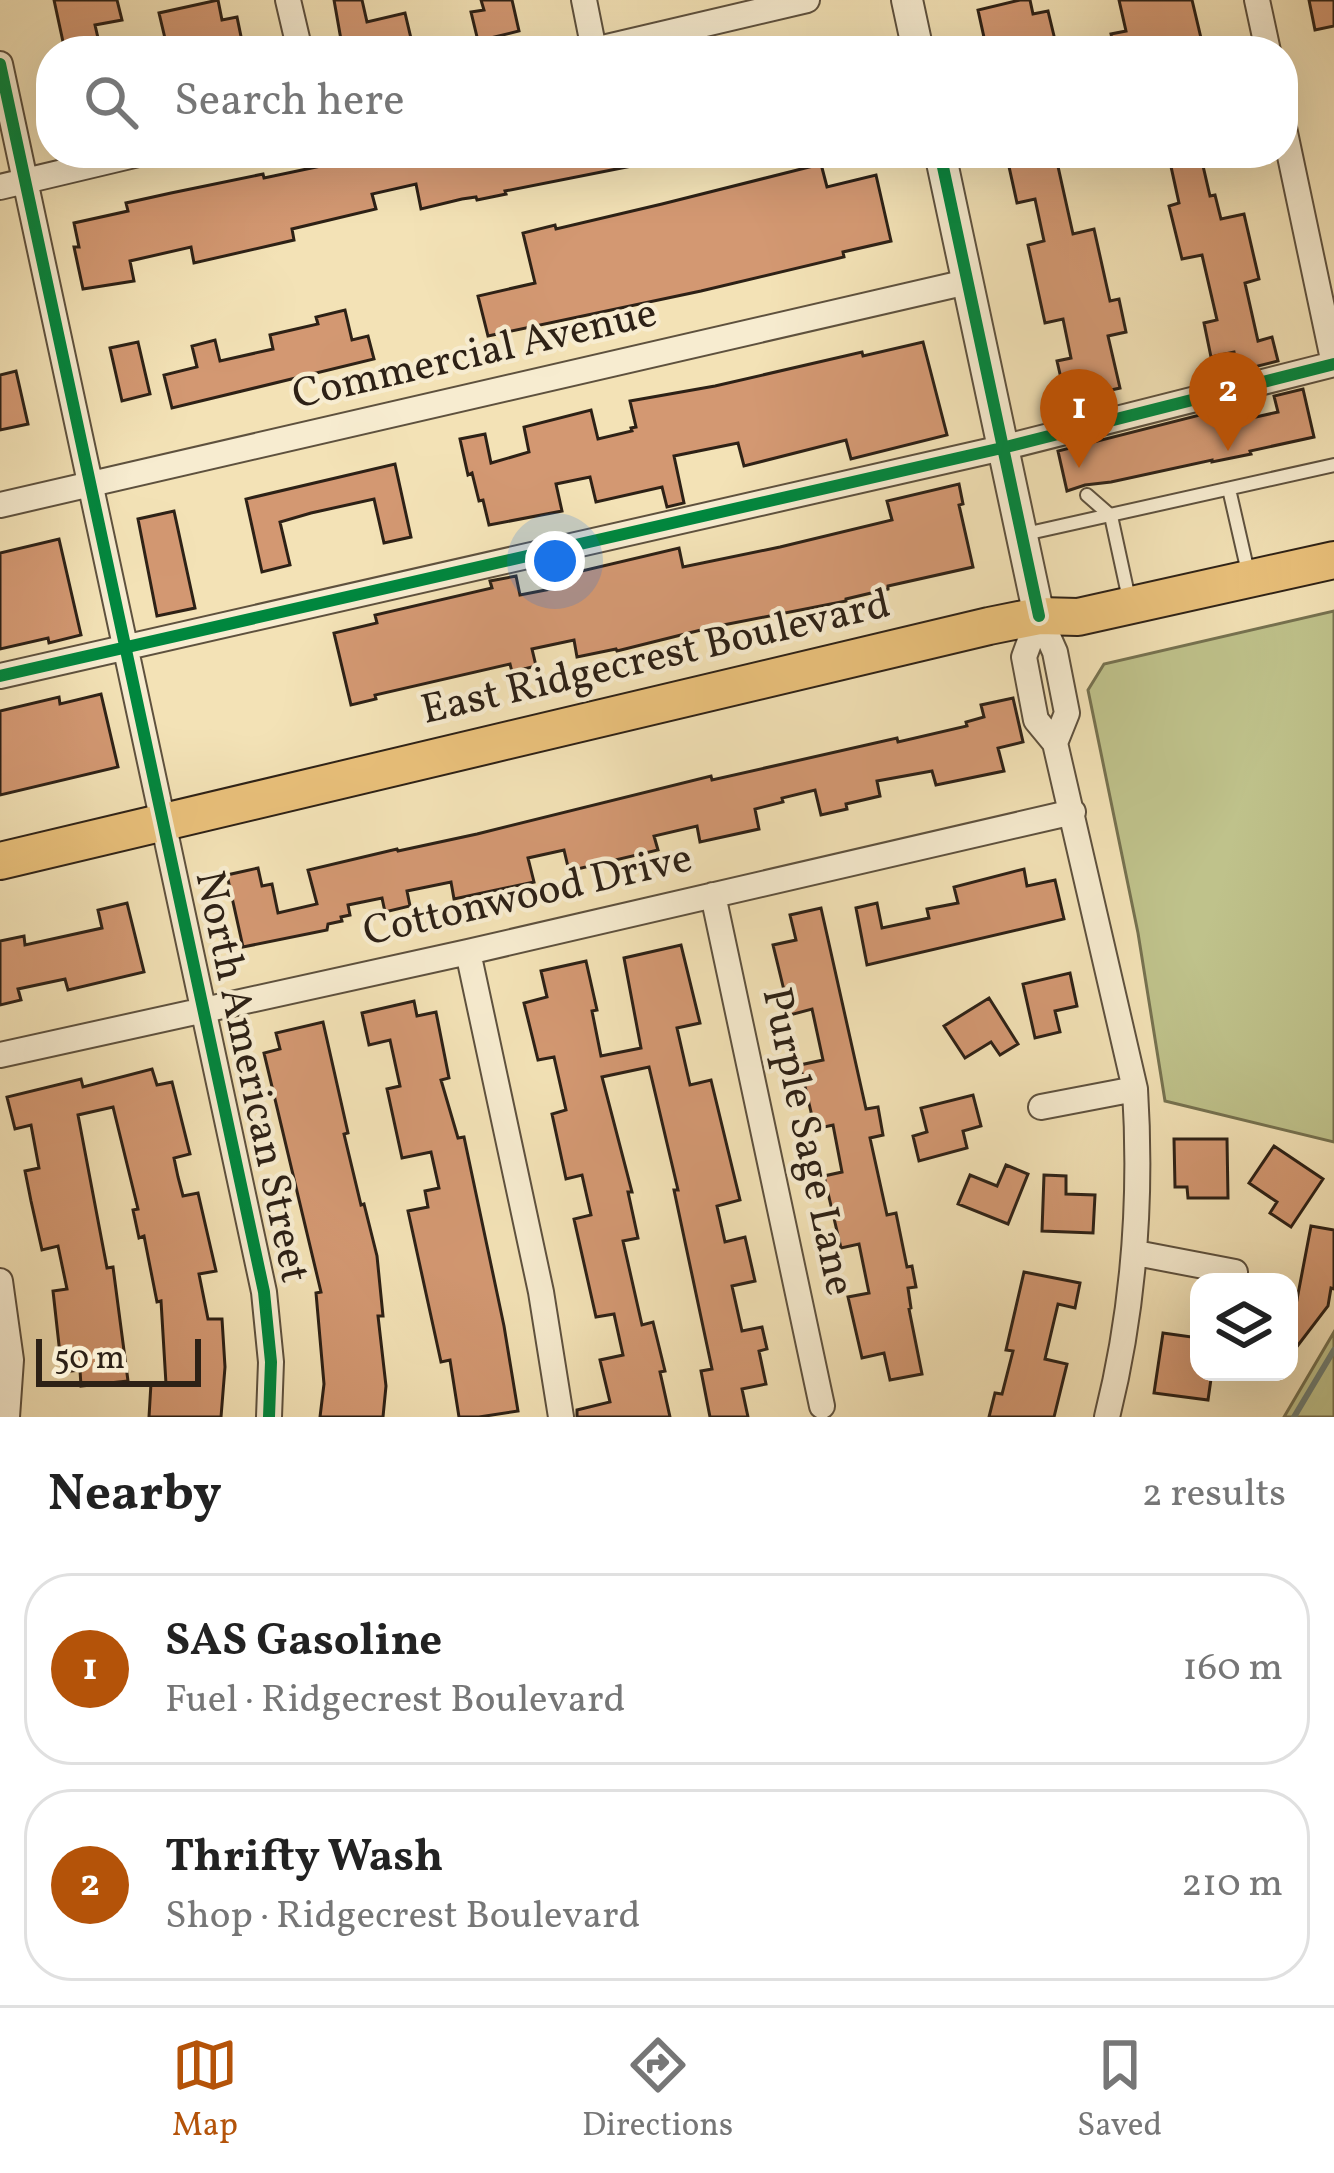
<!DOCTYPE html>
<html lang="en">
<head>
<meta charset="utf-8">
<style>
  body { margin:0; font-family:Vollkorn,serif; background:#f6f6f6; color:#222 }
  .controls { position:absolute; right:36px; bottom:36px; display:grid; overflow:hidden; border-radius:24px; box-shadow:0 12px 48px #0002 }
  .controls button { width:108px; height:108px; display:grid; place-items:center; padding:0; border:0; border-bottom:3px solid #e0e0e0; background:#fff; color:#222; font:60px sans-serif }
  .scale { position:absolute; left:36px; bottom:30px; width:165px; box-sizing:border-box; padding-left:12px; border:6px solid #2d2116; border-top:0; font-size:33px; line-height:42px; white-space:nowrap; color:#2d2116; -webkit-text-stroke:9px #f7ecd0; paint-order:stroke }
  .you { position:absolute; left:555px; top:561px; width:42px; height:42px; margin:-30px; border:9px solid #fff; border-radius:50%; background:#1a73e8; box-shadow:0 0 0 18px #1a73e833 }
  .badge { display:grid; place-items:center; width:78px; height:78px; border-radius:50%; background:#b45309; color:#fff; font-size:39px; font-weight:700 }
  .pin { position:absolute; translate:-50% -99px; filter:drop-shadow(0 3px 6px #0008) }
  .pin::after { content:''; position:absolute; top:63px; width:42px; height:36px; background:inherit; clip-path:polygon(0 0,100% 0,50% 100%) }
  .list { margin:0; padding:0; list-style:none }
  h2 { display:flex; justify-content:space-between; align-items:center; height:156px; margin:0; padding:0 48px; font-size:51px }
  h2 small { font-size:39px; font-weight:400; color:#767676 }
  .list li { display:grid; grid-template-columns:78px 1fr auto; gap:36px; align-items:center; box-sizing:border-box; height:192px; margin:0 24px 24px; padding:0 24px; border:3px solid #e0e0e0; border-radius:48px }
  .list b { display:block; font-size:45px; white-space:nowrap }
  .list p { margin:0; font-size:39px; white-space:nowrap; color:#767676 }
  .list em { font-size:39px; font-style:normal; color:#767676 }
  .icon { flex:none; width:66px; height:66px; fill:none; stroke:currentColor; stroke-width:2; stroke-linecap:round; stroke-linejoin:round }
  .map { position:relative; flex:none; width:1334px; height:1417px; overflow:hidden }
  .search { position:absolute; background:#fff; box-shadow:0 12px 48px #0002; left:36px; right:36px; top:36px; height:132px; display:flex; align-items:center; gap:30px; box-sizing:border-box; padding:0 42px; border-radius:48px; color:#767676; font-size:45px }
  .sheet { height:588px; background:#fff }
  nav { display:flex; justify-content:space-around; align-items:center; box-sizing:border-box; height:168px; border-top:3px solid #e0e0e0; background:#fff; font-size:33px; color:#767676 }
  nav a { display:grid; justify-items:center; gap:6px }
  nav .on { color:#b45309 }
  .map>svg:first-child { display:block }
  .green { fill:#bfc28b; stroke:#767250; stroke-width:3 }
  .lines { fill:none; stroke-linecap:round; stroke-linejoin:round }
  .stream { stroke:#707f74; stroke-width:6 }
  .building { fill:#d39872; stroke:#2d2116; stroke-width:3 }
  .service-casing { stroke:#5e513e; stroke-width:16 }
  .minor-casing { stroke:#5e513e; stroke-width:28 }
  .tertiary-casing { stroke:#5e513e; stroke-width:34 }
  .primary-casing { stroke:#2d2116; stroke-width:40 }
  .service { stroke:#f7ecd0; stroke-width:12 }
  .minor { stroke:#f7ecd0; stroke-width:24 }
  .tertiary { stroke:#f7ecd0; stroke-width:30 }
  .primary { stroke:#eac17b; stroke-width:36 }
  .cycleway-casing { stroke:#f7ecd0; stroke-width:20 }
  .cycleway { stroke:#00873e; stroke-width:12 }
  .labels { text-anchor:middle; dominant-baseline:central; stroke-width:9; stroke-linejoin:round; paint-order:stroke }
  .street-label { font-size:42px; fill:#2d2116; stroke:#f7ecd0 }
</style>
</head>
<body>
<div class="map">
<svg width="1334" height="1417" viewBox="0 0 1334 1417">
  <rect width="100%" height="100%" fill="#f3e2b6"/>
  <filter id="stains"><feTurbulence type="fractalNoise" baseFrequency=".00167" numOctaves="4"/><feColorMatrix values="0 0 0 0 .2 0 0 0 0 .09 0 0 0 0 .02 0 0 0 .5 -.17"/></filter>
  <radialGradient id="worn" r=".72"><stop offset=".6" stop-color="#630" stop-opacity="0"/><stop offset="1" stop-color="#630" stop-opacity=".3"/></radialGradient>
  <path class="green" d="M1334,611V1142L1165,1101L1138,933L1088,690L1104,664Z
    M1334,1332V1417H1284Z"/>
  <g class="lines">
    <path class="stream" d="M1294,1417L1334,1350"/>
  </g>
  <path class="building" d="M54,0H117L122,20L95,25L101,51H65Z
    M218,0L222,20L237,17L244,51H168L159,13Z
    M334,0H362L367,22L405,13L414,51H343Z
    M481,0H512L519,31L478,41L471,12L484,10Z
    M1020,0H1030L1033,14L1048,11L1055,40L1006,51H987L978,10Z
    M1119,0H1192L1201,38L1173,44L1175,51H1115L1111,34L1126,31Z
    M1309,0H1334V26L1315,30Z
    M383,153H661L662,160L505,191L506,194L477,200L476,197L462,199L421,209L416,184L372,194L376,209L292,229L294,240L194,263L191,247L130,261L134,281L83,289L74,247H79L74,223L128,211L126,203L171,193L263,174L264,178Z
    M1006,153H1055L1073,234L1094,229L1110,301L1119,299L1126,332L1108,336L1120,388L1066,400L1057,361L1071,358L1063,319L1045,323L1028,245L1044,241L1035,199L1017,203Z
    M1168,153H1200L1210,196L1215,195L1221,219L1244,214L1259,279L1245,283L1258,341L1272,337L1278,361L1238,371L1234,352L1211,357L1204,323L1217,320L1202,255L1182,259L1169,206L1179,203Z
    M821,164L827,187L876,175L891,241L843,252L844,257L701,291L488,336L478,296L535,283L523,233L555,225L556,229L662,204Z
    M345,310L352,340L368,336L374,359L172,408L164,375L197,367L192,346L215,340L220,361L273,349L270,335L318,324L316,317Z
    M138,342L150,394L122,401L110,348Z
    M923,342L947,435L851,459L846,440L744,466L738,443L674,456L684,503L667,507L662,487L596,502L590,477L556,484L562,511L489,525L483,500L479,501L472,473L468,475L460,439L485,434L491,463L529,452L524,427L591,410L598,439L632,431L631,428L636,427L630,401L715,386L862,352L863,356Z
    M16,371L28,424L0,430V375Z
    M1303,389L1314,437L1250,451L1251,454L1212,462V460L1111,482L1085,485L1067,491L1058,451L1235,406L1238,421L1278,412L1274,396Z
    M395,464L411,537L384,543L374,499L311,513L280,522L290,565L262,572L246,499Z
    M959,484L963,504L959,505L973,567L888,586V589L846,599V601L713,627L617,651L616,649L577,657L574,640L532,649L536,666L512,672L510,664L375,695L376,699L351,705L334,633L377,623L375,615L492,588L490,581L516,576L520,595L561,587L557,566L580,561L582,571L679,548L683,567L780,547L892,520L887,501Z
    M174,511L195,608L157,616L138,519Z
    M59,539L81,635L49,643L48,638L0,649V553Z
    M101,694L118,767L0,795V711L59,697L60,704Z
    M1013,698L1023,742L998,748L1004,771L936,785L932,771L877,781L880,796L846,804L847,809L821,815L815,790L782,798L783,802L755,809L759,829L700,842L697,826L654,836L658,850L569,871L564,850L528,858L534,882L454,899L451,882L407,891L410,906L385,912L382,898L348,905L350,915L341,917L342,921L328,924L327,930L243,947L227,875L258,868L262,886L272,884L278,913L317,904L308,870L397,849L398,851L477,834L711,776L712,780L897,738L898,742L967,726L966,722L984,717L981,705Z
    M1024,869L1027,886L1055,880L1064,919L867,965L856,908L877,903L882,928L929,918L927,909L958,903L954,887Z
    M127,903L144,972L68,990L65,979L18,989L21,1000L0,1005V941L24,936L25,945L102,928L98,910Z
    M821,908L866,1109L878,1107L883,1135L870,1138L887,1215L896,1213L907,1267L912,1266L916,1287L908,1288L911,1308L909,1309L922,1374L890,1380L884,1353L862,1358L848,1297L869,1293L859,1244L841,1248L824,1176L842,1172L833,1125L815,1129L800,1065L823,1060L812,1009L790,1015L773,945L796,940L790,915Z
    M681,945L700,1023L677,1028L690,1085L711,1080L740,1200L717,1206L725,1242L745,1237L755,1281L732,1286L742,1331L762,1327L767,1349L759,1351L766,1384L742,1389L748,1417H710L701,1371L712,1369L674,1190H678L649,1067L602,1077L632,1192H628L638,1238L623,1241L642,1325L653,1322L665,1371L660,1372L670,1417H577V1410L610,1402L600,1360L623,1355L614,1314L596,1317L574,1219L591,1215L582,1175L566,1179L552,1114L566,1110L554,1057L538,1060L524,1003L547,997L541,971L586,961L597,1010L592,1011L601,1056L641,1048L624,958Z
    M1070,973L1077,1006L1055,1011L1060,1032L1035,1038L1023,984Z
    M989,998L1018,1044L1000,1055L991,1042L965,1058L944,1026Z
    M414,1001L417,1016L436,1012L449,1078L441,1080L458,1138L464,1137L504,1326L518,1411L479,1417H459L450,1360L441,1362L408,1211L428,1207L425,1191L439,1188L431,1152L402,1158L387,1089L400,1086L390,1040L369,1045L362,1013Z
    M323,1022L348,1133L344,1134L361,1205L364,1204L377,1256L383,1316H378L386,1386L383,1417H320L324,1384L316,1293L321,1292L264,1053L280,1049L276,1033Z
    M152,1069L157,1085L172,1082L190,1154L174,1158L178,1177L183,1196L198,1193L216,1271L199,1274L208,1319H222L225,1367L221,1417H149L151,1383L166,1384L161,1301L157,1302L144,1236L139,1238L133,1210L138,1209L113,1107L78,1115L107,1268L113,1267L128,1381L81,1386L80,1370L62,1372L53,1291L67,1289L58,1246L42,1250L31,1201L25,1171L39,1168L31,1125L15,1129L7,1097L81,1079L83,1087Z
    M973,1095L981,1126L963,1131L967,1148L919,1161L913,1136L927,1132L921,1108Z
    M1174,1139H1227L1228,1198H1188L1187,1187H1175Z
    M1274,1146L1323,1179L1291,1227L1270,1213L1277,1202L1249,1183Z
    M1006,1165L1028,1174L1008,1224L958,1204L970,1175L997,1186Z
    M1044,1175L1066,1176V1194L1095,1195L1093,1233L1042,1231Z
    M1311,1226L1334,1230V1289L1331,1288L1328,1306L1289,1357V1305L1295,1310Z
    M1024,1272L1080,1283L1075,1308L1058,1304L1045,1359L1067,1364L1054,1417H989L995,1393L1002,1394L1013,1351L1006,1350Z
    M1163,1333L1199,1338V1372H1212L1208,1400L1154,1393Z"/>
  <g class="lines">
    <g class="service-casing">
      <path id="service" d="M1229,489L1248,572
        M1087,495L1111,516L1129,599
        M1025,534L1334,465"/>
    </g>
    <g class="minor-casing">
      <path id="minor" d="M288,0L300,51
        M584,0L594,50
        M1257,0L1268,51
        M590,51L807,0
        M0,64L264,1292L271,1362L269,1417
        M1283,123L1334,364
        M0,187L143,153
        M0,505L967,282
        M1039,616L1024,657L1036,720L1055,743L1135,1089C1142,1200 1134,1309 1107,1417
        M1039,616L1055,652L1067,713L1055,743
        M0,676L1002,448L1334,364
        M713,895L822,1406
        M468,952L541,1292L561,1417
        M0,1055L468,952L1073,812
        M1041,1107L1135,1089
        M1136,1253L1235,1272
        M0,1281L11,1360L7,1417"/>
    </g>
    <g class="tertiary-casing">
      <path id="tertiary" d="M907,0L918,51
        M940,153L1039,616"/>
    </g>
    <g class="primary-casing">
      <path id="primary" d="M0,861L989,626L1039,616L1078,617L1334,560"/>
    </g>
    <use href="#service" class="service"/>
    <use href="#minor" class="minor"/>
    <use href="#tertiary" class="tertiary"/>
    <use href="#primary" class="primary"/>
    <g class="cycleway-casing">
      <path id="cycleway" d="M0,64L264,1292L271,1362L269,1417
        M940,153L1039,616
        M0,676L1002,448L1334,364"/>
    </g>
    <use href="#cycleway" class="cycleway"/>
  </g>
  <g class="labels">
    <g class="street-label">
      <text transform="translate(475 356) rotate(-13)">Commercial Avenue</text>
      <text transform="translate(656 659) rotate(-13)">East Ridgecrest Boulevard</text>
      <text transform="translate(528 897) rotate(-13)">Cottonwood Drive</text>
      <text transform="translate(250 1077) rotate(78)">North American Street</text>
      <text transform="translate(806 1142) rotate(78)">Purple Sage Lane</text>
    </g>
  </g>
  <rect width="100%" height="100%" filter="url(#stains)"/>
  <rect width="100%" height="100%" fill="url(#worn)"/>
</svg>
<div class="controls">
<button><svg class="icon" aria-label="layers" viewBox="0 0 24 24"><path d="M12 4l9 5-9 5-9-5zM3 14l9 5 9-5"/></svg></button>
</div>
<div class="scale">50 m</div>
<div class="you"></div>
<div class="pin badge" style="left:1079px;top:468px">1</div>
<div class="pin badge" style="left:1228px;top:451px">2</div>
<div class="search"><svg class="icon" aria-label="search" viewBox="0 0 24 24"><circle cx="10" cy="10" r="6"/><path d="M15 15l6 6"/></svg>Search here</div>
</div>
<section class="sheet">
<h2>Nearby<small>2 results</small></h2>
<ul class="list">
<li><span class="badge">1</span><div><b>SAS Gasoline</b><p>Fuel · Ridgecrest Boulevard</p></div><em>160 m</em></li>
<li><span class="badge">2</span><div><b>Thrifty Wash</b><p>Shop · Ridgecrest Boulevard</p></div><em>210 m</em></li>
</ul>
</section>
<nav>
<a class="on"><svg class="icon" aria-label="map" viewBox="0 0 24 24"><path d="M3 6l6-2 6 2 6-2v14l-6 2-6-2-6 2zM9 4v14M15 6v14"/></svg>Map</a>
<a><svg class="icon" aria-label="directions" viewBox="0 0 24 24"><path d="M12 3l9 9-9 9-9-9zM9 14v-3h6M13 9l2 2-2 2"/></svg>Directions</a>
<a><svg class="icon" aria-label="saved" viewBox="0 0 24 24"><path d="M7 4h10v16l-5-4-5 4z"/></svg>Saved</a>
</nav>
</body>
</html>
